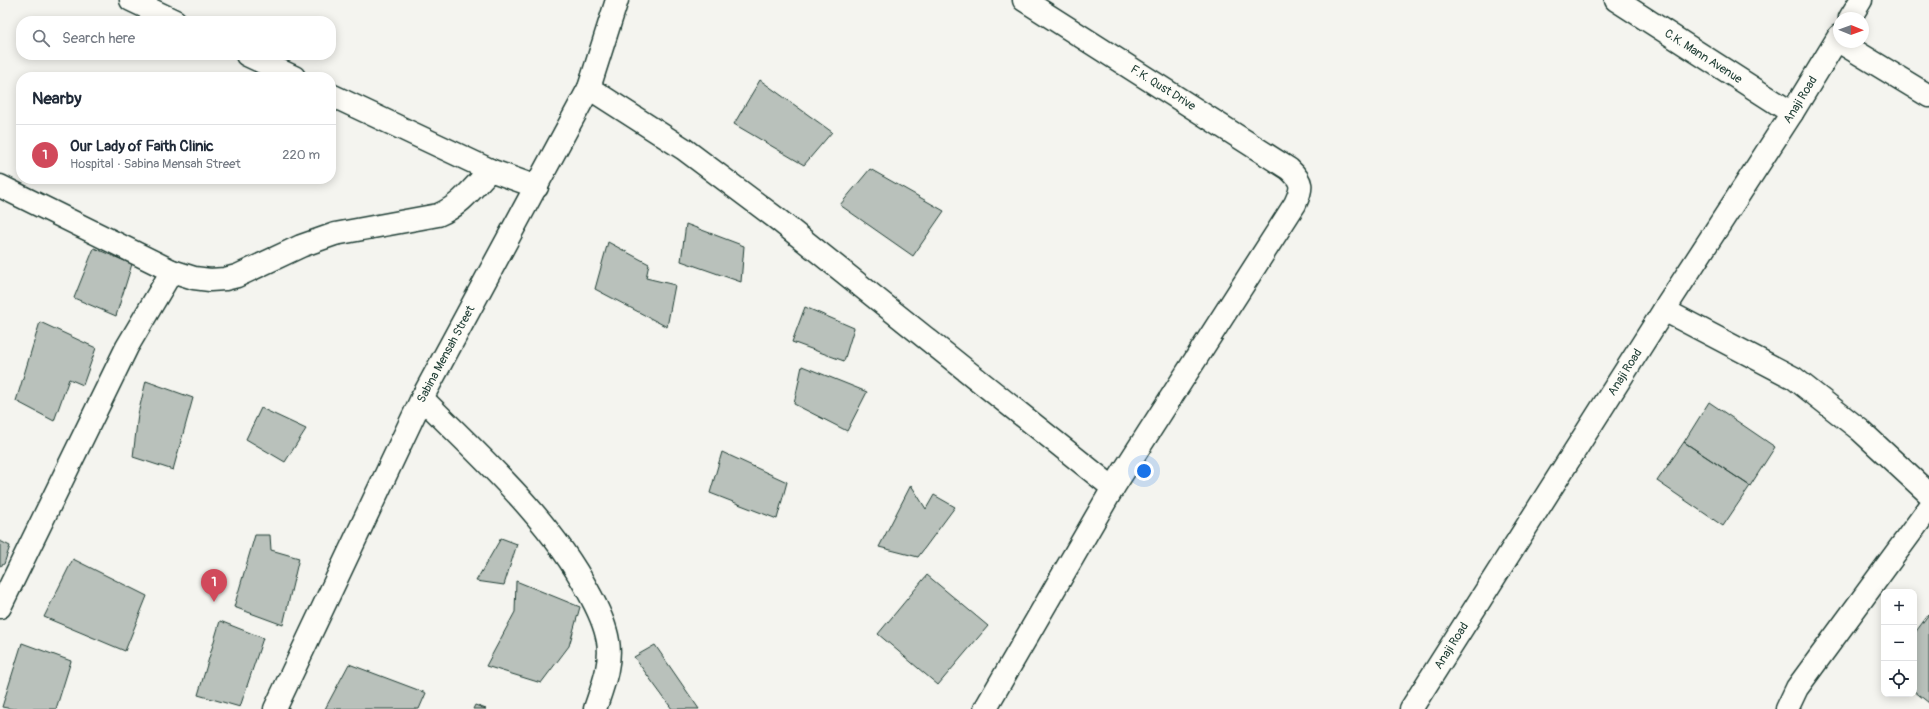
<!DOCTYPE html>
<html lang="en">
<head>
<meta charset="utf-8">
<style>
  body { margin:0; font-family:Pangolin,sans-serif; background:#f2f2f3; color:#1f2937 }
  .controls { position:absolute; right:12px; bottom:12px; display:grid; overflow:hidden; border-radius:8px; box-shadow:0 2px 10px #0003 }
  .controls button { width:36px; height:36px; display:grid; place-items:center; padding:0; border:0; border-bottom:1px solid #e0e1e3; background:#fff; color:#1f2937; font:20px sans-serif }
  .compass { position:absolute; left:1833px; top:12px; width:36px; height:36px; border-radius:50%; background:#fff; box-shadow:0 2px 10px #0003; rotate:91deg }
  .you { position:absolute; left:1144px; top:471px; width:14px; height:14px; margin:-10px; border:3px solid #fff; border-radius:50%; background:#1a73e8; box-shadow:0 0 0 6px #1a73e833 }
  .badge { display:grid; place-items:center; width:26px; height:26px; border-radius:50%; background:#d1495b; color:#fff; font-size:13px; font-weight:700 }
  .pin { position:absolute; translate:-50% -33px; filter:drop-shadow(0 1px 2px #0008) }
  .pin::after { content:''; position:absolute; top:21px; width:14px; height:12px; background:inherit; clip-path:polygon(0 0,100% 0,50% 100%) }
  .list { margin:0; padding:0; list-style:none }
  h2 { display:flex; justify-content:space-between; align-items:center; height:52px; margin:0; padding:0 16px; font-size:17px }
  h2 small { font-size:13px; font-weight:400; color:#747a83 }
  .list li { display:grid; grid-template-columns:26px 1fr auto; gap:12px; align-items:center; box-sizing:border-box; height:60px; padding:0 16px; border-top:1px solid #e0e1e3 }
  .list b { display:block; font-size:15px; white-space:nowrap }
  .list p { margin:0; font-size:13px; white-space:nowrap; color:#747a83 }
  .list em { font-size:13px; font-style:normal; color:#747a83 }
  .icon { flex:none; width:22px; height:22px; fill:none; stroke:currentColor; stroke-width:2; stroke-linecap:round; stroke-linejoin:round }
  .map { position:relative; flex:none; width:1929px; height:709px; overflow:hidden }
  .search { position:absolute; background:#fff; box-shadow:0 2px 10px #0003; left:16px; top:16px; width:320px; height:44px; display:flex; align-items:center; gap:10px; box-sizing:border-box; padding:0 14px; border-radius:16px; color:#747a83; font-size:15px }
  .panel { position:absolute; background:#fff; box-shadow:0 2px 10px #0003; left:16px; top:72px; width:320px; height:112px; border-radius:16px }
  .map>svg:first-child { display:block }
  .building { fill:#b9c1bb; stroke:#1f3d34 }
  .lines { fill:none; stroke-linecap:round; stroke-linejoin:round }
  .street-casing { stroke:#1f3d34; stroke-width:25 }
  .street { stroke:#fdfcf7; stroke-width:22 }
  .labels { text-anchor:middle; dominant-baseline:central; stroke-width:3; stroke-linejoin:round; paint-order:stroke }
  .street-label { font-size:12px; fill:#1f3d34; stroke:#fdfcf7 }
</style>
</head>
<body>
<div class="map">
<svg width="1929" height="709" viewBox="0 0 1929 709">
  <rect width="100%" height="100%" fill="#f4f4ef"/>
  <filter id="ink" filterUnits="userSpaceOnUse"><feTurbulence type="fractalNoise" baseFrequency=".025" numOctaves="2"/><feDisplacementMap in="SourceGraphic" scale="8" xChannelSelector="R" yChannelSelector="G"/><feConvolveMatrix kernelMatrix="1 2 1 2 8 2 1 2 1" color-interpolation-filters="sRGB"/></filter>
  <g filter="url(#ink)">
    <path class="building" d="M760,80L832,132L804,165L734,124Z
      M870,169L944,211L913,256L840,205Z
      M686,224L744,246L741,282L681,261Z
      M608,242L649,264L646,278L675,285L667,327L595,289Z
      M94,248L132,264L116,316L74,298Z
      M805,307L854,328L844,361L792,342Z
      M40,322L96,348L83,385L69,379L54,421L16,401Z
      M802,366L867,392L847,431L794,404Z
      M146,381L193,398L173,470L133,457L138,414Z
      M1709,402L1775,447L1750,486L1684,442Z
      M261,408L306,429L285,462L246,439Z
      M1684,442L1750,486L1723,526L1657,481Z
      M722,452L787,482L777,519L710,493Z
      M911,485L926,509L934,495L955,507L918,557L879,547Z
      M255,535H270L271,550L299,558L283,625L234,607Z
      M501,538L517,544L504,585L476,581Z
      M0,541L10,546L4,564L0,566Z
      M73,559L147,596L125,651L44,617Z
      M927,575L988,626L938,685L878,634Z
      M516,581L580,607L569,646L541,683L486,666L515,612Z
      M1929,614V703L1914,691V634Z
      M220,621L263,638L240,707L198,695Z
      M22,643L71,661L56,709H13L2,707Z
      M655,645L699,709H672L634,657Z
      M349,664L426,693L419,709H325Z
      M475,705L486,709H473Z"/>
    <g class="lines">
      <g class="street-casing">
        <g id="street">
          <path d="M131,0L175,21"/>
          <path id="s1" d="M1616,0L1792,113"/>
          <path d="M1850,18L1861,0"/>
          <path d="M1840,42L1929,96"/>
          <path d="M247,55L294,77"/>
          <path d="M589,88L684,149L776,218L1113,488"/>
          <path d="M331,95L490,170"/>
          <path d="M0,186L172,271L194,278L210,280L225,279L237,276L301,246L335,234L438,215C460,206 474,187 490,170L537,187"/>
          <path d="M1664,310L1794,378L1860,430L1929,494"/>
          <path d="M422,398C481,458 548,516 588,591C597,607 605,623 608,641C612,664 602,688 595,709"/>
          <path d="M0,607L127,347L172,271"/>
          <path id="s2" d="M275,709L422,398L589,88L617,0"/>
          <path d="M985,709L1113,488L1295,204C1303,187 1303,182 1289,169L1024,0"/>
          <path id="s3" d="M1411,709L1664,310L1792,113L1839,36"/>
          <path d="M1787,709L1797,688L1929,508"/>
        </g>
      </g>
      <use href="#street" class="street"/>
    </g>
  </g>
  <g class="labels">
    <g class="street-label">
      <text stroke="none"><textPath href="#s1" startOffset="104">C.K. Mann Avenue</textPath></text>
      <text transform="translate(1163 88) rotate(32)">F.K. Qust Drive</text>
      <text stroke="none"><textPath href="#s3" startOffset="723">Anaji Road</textPath></text>
      <text stroke="none"><textPath href="#s2" startOffset="394">Sabina Mensah Street</textPath></text>
      <text stroke="none"><textPath href="#s3" startOffset="399">Anaji Road</textPath></text>
      <text stroke="none"><textPath href="#s3" startOffset="75">Anaji Road</textPath></text>
    </g>
  </g>
</svg>
<div class="controls">
<button>+</button>
<button>−</button>
<button><svg class="icon" aria-label="locate" viewBox="0 0 24 24"><circle cx="12" cy="12" r="6"/><path d="M12 2v4M12 18v4M2 12h4M18 12h4"/></svg></button>
</div>
<svg class="compass" viewBox="-18 -18 36 36"><path d="M0-13l5 13h-10z" fill="#e53935"/><path d="M0 13l5-13h-10z" fill="#747a83"/></svg>
<div class="you"></div>
<div class="pin badge" style="left:214px;top:602px">1</div>
<div class="search"><svg class="icon" aria-label="search" viewBox="0 0 24 24"><circle cx="10" cy="10" r="6"/><path d="M15 15l6 6"/></svg>Search here</div>
<section class="panel">
<h2>Nearby<small></small></h2>
<ul class="list">
<li><span class="badge">1</span><div><b>Our Lady of Faith Clinic</b><p>Hospital · Sabina Mensah Street</p></div><em>220 m</em></li>
</ul>
</section>
</div>
</body>
</html>
